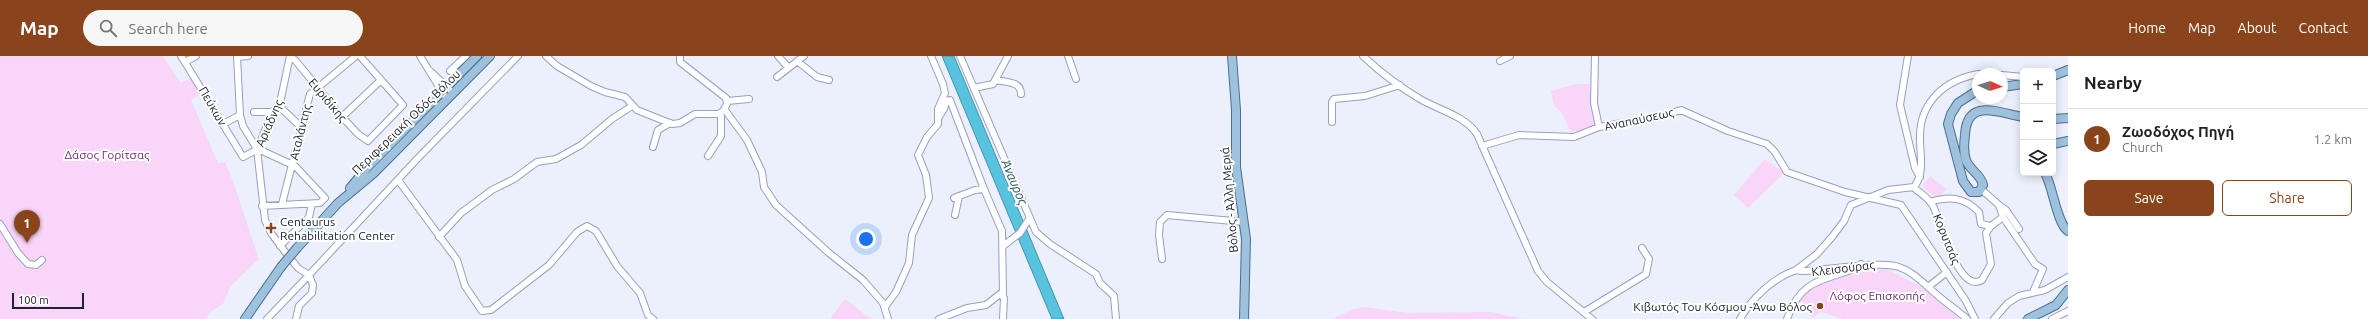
<!DOCTYPE html>
<html lang="en">
<head>
<meta charset="utf-8">
<style>
  body { margin:0; font-family:Ubuntu,sans-serif; background:#f6f6f6; color:#202124 }
  .controls { position:absolute; right:12px; top:12px; display:grid; overflow:hidden; border-radius:6px; box-shadow:0 2px 10px #0003 }
  .controls button { width:36px; height:36px; display:grid; place-items:center; padding:0; border:0; border-bottom:1px solid #e0e0e0; background:#fff; color:#202124; font:20px sans-serif }
  .compass { position:absolute; left:1972px; top:12px; width:36px; height:36px; border-radius:50%; background:#fff; box-shadow:0 2px 10px #0003; rotate:93deg }
  .scale { position:absolute; left:12px; bottom:10px; width:72px; box-sizing:border-box; padding-left:4px; border:2px solid #20232e; border-top:0; font-size:11px; line-height:14px; white-space:nowrap; color:#20232e; -webkit-text-stroke:3px #fff; paint-order:stroke }
  .you { position:absolute; left:866px; top:183px; width:14px; height:14px; margin:-10px; border:3px solid #fff; border-radius:50%; background:#1a73e8; box-shadow:0 0 0 6px #1a73e833 }
  .badge { display:grid; place-items:center; width:26px; height:26px; border-radius:50%; background:#89441b; color:#fff; font-size:13px; font-weight:700 }
  .pin { position:absolute; translate:-50% -33px; filter:drop-shadow(0 1px 2px #0008) }
  .pin::after { content:''; position:absolute; top:21px; width:14px; height:12px; background:inherit; clip-path:polygon(0 0,100% 0,50% 100%) }
  .list { margin:0; padding:0; list-style:none }
  h2 { display:flex; justify-content:space-between; align-items:center; height:52px; margin:0; padding:0 16px; font-size:17px }
  h2 small { font-size:13px; font-weight:400; color:#757577 }
  .list li { display:grid; grid-template-columns:26px 1fr auto; gap:12px; align-items:center; box-sizing:border-box; height:60px; padding:0 16px; border-top:1px solid #e0e0e0 }
  .list b { display:block; font-size:15px; white-space:nowrap }
  .list p { margin:0; font-size:13px; white-space:nowrap; color:#757577 }
  .list em { font-size:13px; font-style:normal; color:#757577 }
  .actions { display:flex; gap:8px; padding:12px 16px }
  .actions a { flex:1; padding:9px 0; border:1px solid #89441b; border-radius:6px; text-align:center; font-size:14px; color:#89441b }
  .actions .main { background:#89441b; color:#fff }
  .icon { flex:none; width:22px; height:22px; fill:none; stroke:currentColor; stroke-width:2; stroke-linecap:round; stroke-linejoin:round }
  .map { position:relative; flex:none; width:2068px; height:263px; overflow:hidden }
  header { display:flex; align-items:center; gap:24px; box-sizing:border-box; height:56px; padding:0 20px; background:#89441b; color:#fff }
  header strong { font-size:19px }
  nav { display:flex; gap:22px; margin-inline-start:auto; font-size:14px }
  .search { width:280px; height:36px; background:#f6f6f6; display:flex; align-items:center; gap:10px; box-sizing:border-box; padding:0 14px; border-radius:22px; color:#757577; font-size:15px }
  main { display:flex }
  aside { flex:1; background:#fff }
  .map>svg:first-child { display:block }
  .green { fill:#f9d5f9 }
  .water { fill:#57c3de; stroke:#4693a9 }
  .lines { fill:none; stroke-linecap:round; stroke-linejoin:round }
  .minor-casing { stroke:#97a0bd; stroke-width:8 }
  .major-casing { stroke:#486e91; stroke-width:10 }
  .minor { stroke:#fff; stroke-width:6 }
  .major { stroke:#9ec1dd; stroke-width:8 }
  .major-bridge-casing { stroke:#486e91; stroke-width:10; stroke-linecap:butt }
  .major-bridge { stroke:#9ec1dd; stroke-width:8 }
  .poi-dot { fill:#89441b; stroke:#fff; stroke-width:1.5 }
  .labels { text-anchor:middle; dominant-baseline:central; stroke-width:4; stroke-linejoin:round; paint-order:stroke }
  .street-label { font-size:12px; fill:#20232e; stroke:#fff }
  .park-label { font-size:12px; fill:#702a72; stroke:#fff }
  .poi-label { font-size:12px; fill:#20232e; stroke:#fff; text-anchor:start }
  .water-label { font-size:13px; font-style:italic; fill:#285662; stroke:#fff }
</style>
</head>
<body>
<header>
<strong>Map</strong>
<div class="search"><svg class="icon" aria-label="search" viewBox="0 0 24 24"><circle cx="10" cy="10" r="6"/><path d="M15 15l6 6"/></svg>Search here</div>
<nav><a>Home</a><a>Map</a><a>About</a><a>Contact</a></nav>
</header>
<main>
<div class="map">
<svg width="2068" height="263" viewBox="0 0 2068 263">
  <rect width="100%" height="100%" fill="#ecf0fd"/>
  <path class="green" d="M0,0H163L181,27L191,22L201,38L191,44L218,107L225,106C239,137 247,171 259,203L231,230L223,248L209,257L206,263H0Z
    M1577,28H1589L1595,69L1571,77L1562,57L1554,50L1551,35Z
    M1765,103L1784,117L1748,152L1734,139Z
    M1930,120L1946,133L1938,143L1922,130Z
    M1887,213L1918,229L1960,263H1842L1821,256L1812,262L1798,241C1823,223 1857,215 1887,213Z
    M845,243L871,263H830Z
    M1364,251L1407,257L1490,256L1524,263H1333L1353,253Z"/>
  <path class="water" d="M942,0H954L1064,263H1052Z"/>
  <g class="lines">
    <g class="minor-casing">
      <path id="minor" d="M181,0L243,101L258,93L271,58L280,47L290,0
        M237,0L240,59L243,70L257,93L265,164L271,177L286,197L298,212L309,219L418,102L518,0
        M420,0L444,39
        M546,0L557,10L591,30L605,36L625,41L637,54L672,68L680,67L695,58H719L723,55L727,48L726,42L680,6V0
        M778,0L788,11
        M960,0L1036,176L1050,188L1096,218L1100,227L1114,240L1116,263
        M1068,0L1076,23
        M1363,0C1380,16 1400,31 1420,43C1439,54 1465,60 1477,78L1538,215L1547,226L1592,263
        M1595,0L1594,47L1599,71
        M1908,0L1900,49L1915,112L1920,121
        M237,1L248,0
        M290,1L295,4L342,61L358,78L368,85L403,49L360,0
        M797,5L817,21L829,24
        M1500,5L1510,0
        M185,6L196,0
        M430,15L449,33
        M450,15L466,0
        M1978,18H1997
        M2002,19L2023,21
        M777,21L804,0
        M995,24C1005,26 1021,25 1021,38
        M974,32L993,28L1008,0
        M727,45L749,43
        M279,50L301,71
        M725,54L747,84L762,116L764,131L776,149L829,197L863,224L883,247L888,263
        M254,56H272
        M342,61L381,24
        M939,61L944,53L946,45L950,44L984,133
        M1332,66V46L1334,43L1365,40L1400,29
        M223,68L240,59
        M1482,90L1519,79L1574,81L1599,71L1658,61L1681,54L1728,75L1767,88L1775,96L1787,116L1845,136L1901,149L1966,245L1975,263
        M653,91L658,74L670,67
        M258,93L295,110L325,142L320,147L262,150
        M708,100L721,80V57
        M398,124L457,204L465,230L482,255L491,254L549,209L577,176L587,170L596,175L617,210L640,237L648,259L653,263
        M1913,131C1920,137 1929,142 1933,150C1941,164 1958,239 1982,224L1991,208L1986,177L1991,170L2003,161
        M1982,134L1999,149L2003,161L2035,208L2043,213L2033,236
        M954,142L975,134L984,133L1002,175L1003,240
        M1930,146C1950,140 1964,141 1979,156L1981,168L1991,170
        M282,148L310,38L356,0
        M1999,149L2006,154L2019,173
        M955,159L959,140
        M0,168L18,197L28,208L36,209L42,204
        M439,181L461,157L492,134L514,123L537,106L556,103L581,89L612,63L632,50
        M280,190L309,161L312,148
        M1003,190L1020,177L1029,163
        M1162,203L1159,179L1160,166L1167,159L1244,166
        M1796,214L1817,198L1832,181L1844,165L1851,149L1888,134L1914,131C1925,117 1920,99 1920,83C1919,47 1944,24 1978,18
        M1796,214C1802,219 1876,203 1899,211C1914,216 1925,229 1936,238C1946,247 1957,254 1967,263
        M1928,231L1947,216
        M885,251L896,236L909,207L912,179L929,142L926,119L918,99L927,81L938,68V53L945,37L943,28L931,0
        M1584,256L1646,218L1649,203L1642,192
        M267,263L309,219L313,229L312,237L299,250L296,263
        M939,263L967,252L986,249L1000,238L1004,242L1003,263
        M1740,263C1752,242 1773,222 1796,214
        M1787,263C1801,223 1822,225 1857,212L1861,208
        M1994,263L2008,247L2019,240L2045,234L2068,221
        M2052,263L2068,255"/>
    </g>
    <g class="major-casing">
      <path id="major" d="M1232,0L1236,54V111L1246,183L1244,263
        M2053,20L2068,14
        M2002,31L2023,28
        M1978,34L1958,47L1951,58L1948,68L1963,125L1971,136H1979L1983,129C1981,118 1969,114 1966,104C1963,96 1964,87 1965,79C1967,41 1999,57 2023,61
        M2053,63L2068,62
        M2053,88L2068,85
        M2045,117C2053,131 2057,168 2068,175
        M350,132L366,113L477,0
        M297,192L338,147L373,118L490,0
        M245,263L281,211
        M2028,263L2056,249L2068,234"/>
    </g>
    <use href="#minor" class="minor"/>
    <use href="#major" class="major"/>
    <g class="major-bridge-casing">
      <path id="major-bridge" d="M281,211L297,192"/>
    </g>
    <use href="#major-bridge" class="major-bridge"/>
  </g>
  <g class="poi-dot">
    <path d="M269 166h4v4h4v4h-4v4h-4v-4h-4v-4h4z"/>
    <circle cx="1820" cy="250" r="4"/>
  </g>
  <g class="labels">
    <g class="street-label">
      <text transform="translate(328 44) rotate(50)">Ευριδίκης</text>
      <text transform="translate(213 50) rotate(60)">Πεύκων</text>
      <text transform="translate(1639 63) rotate(-12)">Αναπαύσεως</text>
      <text transform="translate(406 66) rotate(-44)">Περιφερειακή Οδός Βόλου</text>
      <text transform="translate(269 67) rotate(-66)">Αριάδνης</text>
      <text transform="translate(300 76) rotate(-76)">Αταλάντης</text>
      <text transform="translate(1229 144) rotate(-95)">Βόλος - Άλλη Μεριά</text>
      <text transform="translate(1947 183) rotate(68)">Κορυτσάς</text>
      <text transform="translate(1843 212) rotate(-7)">Κλεισούρας</text>
    </g>
    <g class="park-label">
      <text x="107" y="98">Δάσος Γορίτσας</text>
      <text x="1877" y="239">Λόφος Επισκοπής</text>
    </g>
    <g class="poi-label">
      <text x="280" y="165">Centaurus<tspan x="280" dy="14">Rehabilitation Center</tspan></text>
      <text x="1812" y="250" text-anchor="end">Κιβωτός Του Κόσμου -Άνω Βόλος</text>
    </g>
    <g class="water-label">
      <text transform="translate(1015 126) rotate(67)">Άναυρος</text>
    </g>
  </g>
</svg>
<div class="controls">
<button>+</button>
<button>−</button>
<button><svg class="icon" aria-label="layers" viewBox="0 0 24 24"><path d="M12 4l9 5-9 5-9-5zM3 14l9 5 9-5"/></svg></button>
</div>
<svg class="compass" viewBox="-18 -18 36 36"><path d="M0-13l5 13h-10z" fill="#e53935"/><path d="M0 13l5-13h-10z" fill="#757577"/></svg>
<div class="scale">100 m</div>
<div class="you"></div>
<div class="pin badge" style="left:27px;top:187px">1</div>
</div>
<aside>
<h2>Nearby<small></small></h2>
<ul class="list">
<li><span class="badge">1</span><div><b>Ζωοδόχος Πηγή</b><p>Church</p></div><em>1.2 km</em></li>
</ul>
<div class="actions"><a class="main">Save</a><a>Share</a></div>
</aside>
</main>
</body>
</html>
